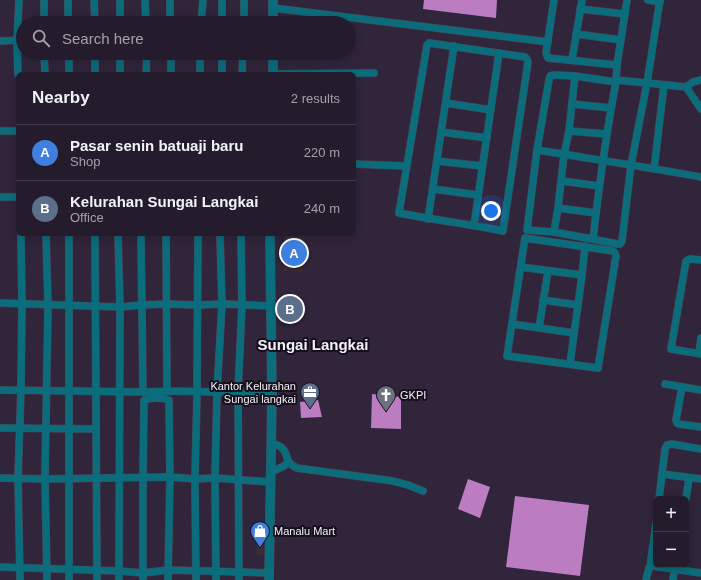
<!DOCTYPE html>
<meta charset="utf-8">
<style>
body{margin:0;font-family:Helvetica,sans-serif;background:#302938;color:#f1f3f6}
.controls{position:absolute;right:12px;bottom:12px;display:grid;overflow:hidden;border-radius:6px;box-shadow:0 2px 10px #0003}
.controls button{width:36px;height:36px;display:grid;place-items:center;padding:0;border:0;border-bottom:1px solid #413a48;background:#241c2c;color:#f1f3f6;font:20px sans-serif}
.you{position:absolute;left:491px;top:211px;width:14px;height:14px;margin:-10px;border:3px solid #fff;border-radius:50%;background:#1a73e8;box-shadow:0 0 0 6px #1a73e833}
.badge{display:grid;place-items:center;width:26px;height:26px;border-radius:50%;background:#5cc7e8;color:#fff;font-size:13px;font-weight:700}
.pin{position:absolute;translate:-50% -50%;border:2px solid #fff;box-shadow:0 1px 4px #0006}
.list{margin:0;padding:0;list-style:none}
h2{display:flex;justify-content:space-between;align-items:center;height:52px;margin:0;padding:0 16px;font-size:17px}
h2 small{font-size:13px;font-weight:400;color:#a3a1a9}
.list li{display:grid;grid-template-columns:26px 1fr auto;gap:12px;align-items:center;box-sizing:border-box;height:56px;padding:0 16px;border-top:1px solid #413a48}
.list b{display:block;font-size:15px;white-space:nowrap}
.list p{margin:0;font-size:13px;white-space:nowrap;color:#a3a1a9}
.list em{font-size:13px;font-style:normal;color:#a3a1a9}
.icon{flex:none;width:22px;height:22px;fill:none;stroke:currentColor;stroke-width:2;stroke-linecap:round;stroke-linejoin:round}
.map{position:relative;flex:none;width:701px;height:580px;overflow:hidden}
.search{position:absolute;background:#241c2c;box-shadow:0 2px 10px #0003;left:16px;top:16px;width:340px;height:44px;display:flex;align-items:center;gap:10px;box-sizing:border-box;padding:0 14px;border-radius:22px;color:#a3a1a9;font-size:15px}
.panel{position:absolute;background:#241c2c;box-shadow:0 2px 10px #0003;left:16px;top:72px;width:340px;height:164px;border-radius:6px}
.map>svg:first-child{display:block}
.commercial{fill:#3e2c35}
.building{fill:#bc7cc2}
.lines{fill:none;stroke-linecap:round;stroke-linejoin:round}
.minor-casing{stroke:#4c4156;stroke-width:8}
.tertiary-casing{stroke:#4c4156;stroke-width:10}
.minor{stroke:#0b6d7c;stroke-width:7}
.tertiary{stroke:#0b6d7c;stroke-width:9}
.labels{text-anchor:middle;stroke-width:4;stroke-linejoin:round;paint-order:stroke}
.poi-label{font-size:11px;fill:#f5effd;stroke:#15111a;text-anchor:start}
.district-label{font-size:15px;font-weight:bold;fill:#f5effd;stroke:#15111a}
</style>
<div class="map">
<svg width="701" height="580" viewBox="0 0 701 580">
<rect width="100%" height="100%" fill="#30253b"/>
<!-- commercial -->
<g class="commercial">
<polygon points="285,234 305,234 303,272 283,271"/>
<polygon points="256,540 263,540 264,555 257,555"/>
</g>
<!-- building -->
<g class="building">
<polygon points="424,0 497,0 496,18 423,9"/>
<polygon points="287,300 295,300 295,319 284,319"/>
<polygon points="372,394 401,397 401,429 371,428"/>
<polygon points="318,400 322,417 301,418 300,402"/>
<polygon points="468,479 490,487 480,518 458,509"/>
<polygon points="515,496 589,505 580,576 506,567"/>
</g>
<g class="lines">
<!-- minor casing -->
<g class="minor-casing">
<g id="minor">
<polyline points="68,0 68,23"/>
<polyline points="94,0 95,23"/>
<polyline points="145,0 146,23"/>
<polyline points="170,0 170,23"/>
<polyline points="222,0 222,23"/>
<polyline points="554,0 546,53 548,58 617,65"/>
<polyline points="648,0 660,2"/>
<polyline points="660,0 647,83 686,87 701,109"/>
<polyline points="273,8 548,42"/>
<polyline points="580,9 625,14"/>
<polyline points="44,23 44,0"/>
<polyline points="120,23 120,0"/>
<polyline points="201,23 203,0"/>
<polyline points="244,23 244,0"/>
<polyline points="576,34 621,40"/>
<polyline points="0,41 23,40"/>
<path d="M 429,43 L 525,57 L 527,59 L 528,62 L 503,231 C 469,224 434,220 399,213 L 427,45 Z"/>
<polyline points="44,53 45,74"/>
<polyline points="69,53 69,74"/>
<polyline points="95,53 95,74"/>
<polyline points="120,53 120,74"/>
<polyline points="572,60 582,0"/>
<polyline points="18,74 17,41 19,0"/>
<polyline points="146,74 147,53"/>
<polyline points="171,74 171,53"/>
<polyline points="200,74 200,53"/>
<polyline points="222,74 222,53"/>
<polyline points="242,74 243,53"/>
<polyline points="273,74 374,73"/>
<polyline points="686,87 693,82 701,80"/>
<polyline points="446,103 491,110"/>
<polyline points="572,104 611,108"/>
<polyline points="0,131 18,131"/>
<polyline points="569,131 607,134"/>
<polyline points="441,132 487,138"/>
<path d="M 537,150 C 592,159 647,167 701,177"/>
<polyline points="437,161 482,166"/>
<polyline points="354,164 406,166"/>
<polyline points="654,169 664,85"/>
<polyline points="562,181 599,186"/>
<polyline points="433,189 478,195"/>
<polyline points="0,197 18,197"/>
<polyline points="558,208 596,213"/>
<polyline points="428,219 454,46"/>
<polyline points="474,225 499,53"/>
<polyline points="554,232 558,208 564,155 569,131 575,76"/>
<polyline points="46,234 48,305 45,479 47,580"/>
<polyline points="69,234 69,580"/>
<polyline points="95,234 97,580"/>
<polyline points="118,234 120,307 119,580"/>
<polyline points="141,234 143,392"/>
<polyline points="166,234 167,391"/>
<polygon points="525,238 613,251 615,253 616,256 598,368 507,356"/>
<path d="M 593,239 C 599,187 606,134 616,82 L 575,76 L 553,75 L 550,76 L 549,80 L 537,150 L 527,230 L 554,232 L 618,244 L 620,244 L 622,241 L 631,165 L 647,83 L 616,80 L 617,65 L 627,0"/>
<polyline points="701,260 690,259 686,261 671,349 701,354"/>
<polyline points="521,267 582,275"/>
<polyline points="543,300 578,305"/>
<polyline points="0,303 120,307 142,305 166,304 198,305 222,304 272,306"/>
<polyline points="512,324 574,333"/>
<polyline points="539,328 548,271"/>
<polyline points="699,353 701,338"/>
<polyline points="570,364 582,275 585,246"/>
<polyline points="665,384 701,390"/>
<polyline points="682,387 676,420 677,423 679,424 701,427"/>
<path d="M 0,390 L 143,392 C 186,390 229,392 272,395"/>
<polyline points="0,428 96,429"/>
<path d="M 272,443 C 275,444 278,445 281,447 C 290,454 283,462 297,468 L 393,481 L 408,485 L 423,491"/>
<polyline points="271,472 284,466 288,462"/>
<polyline points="662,474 701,479"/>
<polyline points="0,478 45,479 170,477 195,479 215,478 270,482"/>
<polyline points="659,499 665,449 667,445 672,444 701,449"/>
<polyline points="686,499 689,478"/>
<polyline points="0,567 119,571 143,573 169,570 269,573"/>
<polyline points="650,567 656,523"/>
<polyline points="20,580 18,478 21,390 22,304 21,234"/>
<path d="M 143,580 L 143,477 L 144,400 C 153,397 160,397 169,400 L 169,402 L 170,477 L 168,580"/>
<polyline points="196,580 195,479 197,392 198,234"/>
<polyline points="216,580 215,478 217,391 222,304 220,234"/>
<polyline points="239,580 238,392 242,305 241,234"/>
<polyline points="646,580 649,568 652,566 701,573"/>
<polyline points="673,580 675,566"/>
</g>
</g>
<!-- tertiary casing -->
<g class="tertiary-casing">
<g id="tertiary">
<polyline points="273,23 273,0"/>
<polyline points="273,53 273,74"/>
<polyline points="269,580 272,395 270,234"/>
</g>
</g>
<!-- minor -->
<use href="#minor" class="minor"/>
<!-- tertiary -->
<use href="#tertiary" class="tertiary"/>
</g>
<!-- icons -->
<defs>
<g id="office-pin" transform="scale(1)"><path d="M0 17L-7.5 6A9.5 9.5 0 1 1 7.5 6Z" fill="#5c6f8a" stroke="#15111a"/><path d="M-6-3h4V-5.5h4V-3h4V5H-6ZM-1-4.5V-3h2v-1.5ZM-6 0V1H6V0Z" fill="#fff"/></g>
<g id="church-pin" transform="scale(1)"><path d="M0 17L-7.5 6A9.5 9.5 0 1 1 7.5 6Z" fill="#6b7280" stroke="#15111a"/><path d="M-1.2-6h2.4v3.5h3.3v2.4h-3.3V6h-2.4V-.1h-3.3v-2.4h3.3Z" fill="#fff"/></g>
<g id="shop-pin" transform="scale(1)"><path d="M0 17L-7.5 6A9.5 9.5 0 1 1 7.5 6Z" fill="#3f7fe0" stroke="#15111a"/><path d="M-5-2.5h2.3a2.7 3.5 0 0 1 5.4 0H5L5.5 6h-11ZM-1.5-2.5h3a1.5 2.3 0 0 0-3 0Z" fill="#fff"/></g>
</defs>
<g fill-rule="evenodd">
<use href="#office-pin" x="310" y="392"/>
<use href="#church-pin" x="386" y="395"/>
<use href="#shop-pin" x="260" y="531"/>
</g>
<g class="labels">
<!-- poi labels -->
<g class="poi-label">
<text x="296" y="390" text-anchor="end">Kantor Kelurahan<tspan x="296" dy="13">Sungai langkai</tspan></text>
<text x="400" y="399">GKPI</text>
<text x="274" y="535">Manalu Mart</text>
</g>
<!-- district labels -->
<g class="district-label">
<text x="313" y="350">Sungai Langkai</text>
</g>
</g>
</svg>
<div class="controls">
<button>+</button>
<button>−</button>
</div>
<div class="you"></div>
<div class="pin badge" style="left:294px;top:253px;background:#3f7fe0">A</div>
<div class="pin badge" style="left:290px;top:309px;background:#5c6f8a">B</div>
<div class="search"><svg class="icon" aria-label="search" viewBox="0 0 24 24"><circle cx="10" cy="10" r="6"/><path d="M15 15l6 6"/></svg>Search here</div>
<section class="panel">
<h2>Nearby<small>2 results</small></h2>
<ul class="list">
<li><span class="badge" style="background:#3f7fe0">A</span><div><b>Pasar senin batuaji baru</b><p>Shop</p></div><em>220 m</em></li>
<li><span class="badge" style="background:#5c6f8a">B</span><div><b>Kelurahan Sungai Langkai</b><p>Office</p></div><em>240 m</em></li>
</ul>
</section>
</div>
